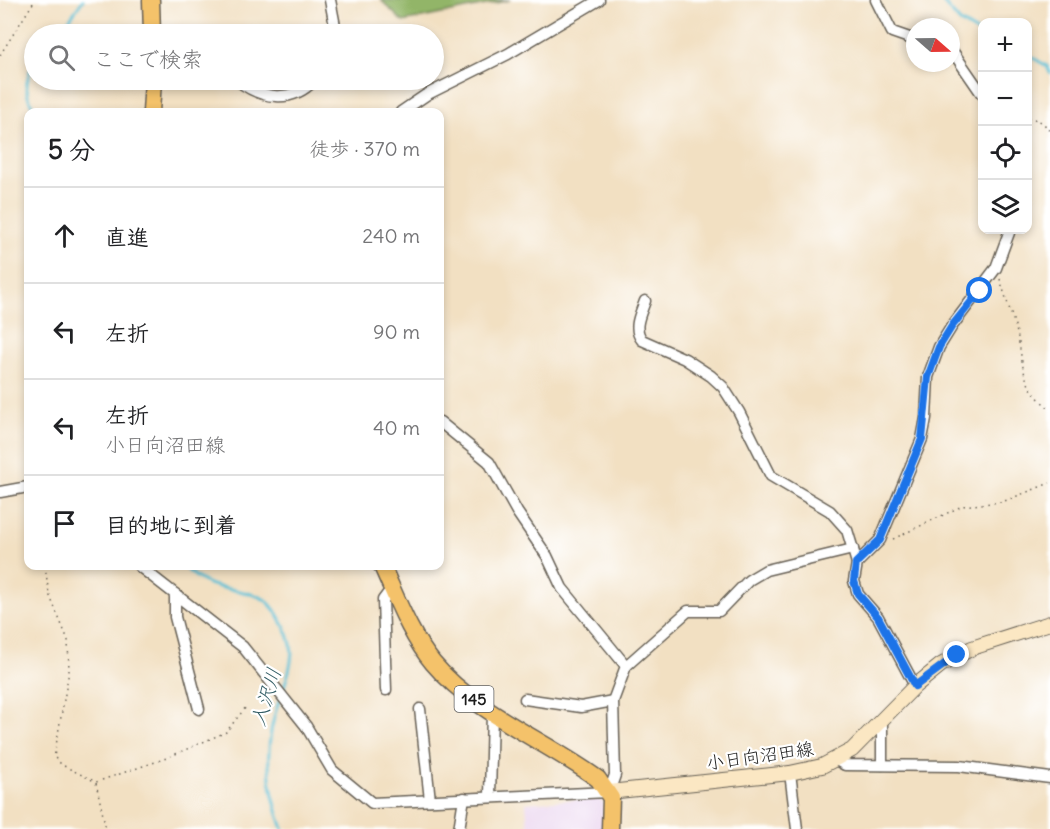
<!DOCTYPE html>
<html lang="ja">
<meta charset="utf-8">
<style>
body{margin:0;font-family:Delius,"Klee One",sans-serif;background:#f6f6f6;color:#202124}
.controls{position:absolute;right:18px;top:18px;display:grid;overflow:hidden;border-radius:12px;box-shadow:0 3px 9px #0003}
.controls button{width:54px;height:54px;display:grid;place-items:center;padding:0;border:0;border-bottom:2px solid #e0e0e0;background:#fff;color:#202124;font:30px sans-serif}
.compass{position:absolute;left:906px;top:18px;width:54px;height:54px;border-radius:50%;background:#fff;box-shadow:0 3px 9px #0003;rotate:110deg}
.stop{position:absolute;width:18px;height:18px;margin:-14px;border:4px solid #1a73e8;border-radius:50%;background:#fff}
.stop.end{background:#1a73e8;border-color:#fff;box-shadow:0 2px 6px #0008}
.list{margin:0;padding:0;list-style:none}
h2{display:flex;justify-content:space-between;align-items:center;height:78px;margin:0;padding:0 24px;font-size:26px}
h2 small{font-size:20px;font-weight:400;color:#757577}
.list li{display:grid;grid-template-columns:39px 1fr auto;gap:18px;align-items:center;box-sizing:border-box;height:96px;padding:0 24px;border-top:2px solid #e0e0e0}
.list b{display:block;font-size:22px;white-space:nowrap}
.list p{margin:0;font-size:20px;white-space:nowrap;color:#757577}
.list em{font-size:20px;font-style:normal;color:#757577}
.icon{flex:none;width:33px;height:33px;fill:none;stroke:currentColor;stroke-width:2;stroke-linecap:round;stroke-linejoin:round}
.map{position:relative;flex:none;width:1050px;height:829px;overflow:hidden}
.search{position:absolute;background:#fff;box-shadow:0 3px 9px #0003;left:24px;top:24px;width:420px;height:66px;display:flex;align-items:center;gap:15px;box-sizing:border-box;padding:0 21px;border-radius:33px;color:#757577;font-size:22px}
.panel{position:absolute;background:#fff;box-shadow:0 3px 9px #0003;left:24px;top:108px;width:420px;height:462px;border-radius:12px}
.map>svg:first-child{display:block}
.built{fill:#e9d2ee}
.forest{fill:#92b568;stroke:#576842;stroke-width:1.5}
.lines{fill:none;stroke-linecap:round;stroke-linejoin:round}
.stream{stroke:#59c0d6;stroke-width:3}
.minor-casing{stroke:#676156;stroke-width:13}
.secondary-casing{stroke:#676156;stroke-width:16}
.trunk-casing{stroke:#676156;stroke-width:19}
.path{stroke:#676156;stroke-width:1.5;stroke-dasharray:1.5 4.5;stroke-linecap:butt}
.minor{stroke:#fff;stroke-width:10}
.secondary{stroke:#fbe7c3;stroke-width:14}
.trunk{stroke:#f4c26a;stroke-width:16}
.route{stroke:#1a73e8;stroke-width:8}
.labels{text-anchor:middle;stroke-width:4.5;stroke-linejoin:round;paint-order:stroke}
.shield{fill:#fff;stroke:#606060;stroke-width:1.5}
.shield-label{font-size:16px;font-weight:bold;fill:#1c1c1c}
.street-label{font-size:18px;fill:#1c1c1c;stroke:#fff}
.water-label{font-size:20px;font-style:italic;fill:#345e66;stroke:#fff}
</style>
<div class="map">
<svg width="1050" height="829" viewBox="0 0 1050 829">
<rect width="100%" height="100%" fill="#fff"/>
<filter id="ink" filterUnits="userSpaceOnUse"><feTurbulence type="fractalNoise" baseFrequency=".0167" numOctaves="2"/><feDisplacementMap in="SourceGraphic" scale="12" xChannelSelector="R" yChannelSelector="G"/><feConvolveMatrix kernelMatrix="1 2 1 2 8 2 1 2 1" color-interpolation-filters="sRGB"/></filter>
<filter id="wash" filterUnits="userSpaceOnUse"><feTurbulence type="fractalNoise" baseFrequency=".008" numOctaves="4" result="noise"/><feDisplacementMap in="SourceGraphic" scale="24" xChannelSelector="R" yChannelSelector="G"/><feGaussianBlur stdDeviation="1.35" result="paint"/><feColorMatrix in="noise" values="0 0 0 0 0 0 0 0 0 0 0 0 0 0 0 0 0 1.4 0 .05"/><feComposite in="paint" operator="in"/></filter>
<g filter="url(#wash)">
<rect width="100%" height="100%" fill="#f2e0c2"/>
<!-- built -->
<polygon class="built" points="597,798 604,803 603,829 528,829 526,803"/>
<!-- forest -->
<polygon class="forest" points="381,0 510,0 403,22"/>
<g class="lines">
<!-- stream -->
<g class="stream">
<polyline points="941,0 960,22 982,35"/>
<polyline points="59,34 83,0"/>
<polyline points="1028,55 1047,66 1050,73"/>
<path d="M 34,62 C 24,82 24,94 36,112"/>
<path d="M 183,566 C 213,595 227,584 260,597 C 268,600 275,610 279,617 C 298,646 293,661 282,692"/>
<path d="M 280,698 C 263,744 266,783 283,829"/>
</g>
</g>
</g>
<g filter="url(#ink)">
<g class="lines">
<!-- minor casing -->
<g class="minor-casing">
<g id="minor">
<polyline points="330,0 335,26 333,34"/>
<polyline points="876,0 892,32 915,40"/>
<polyline points="951,49 982,94"/>
<path d="M 237,80 C 261,99 292,104 314,80"/>
<polyline points="401,112 426,95 508,54 599,0"/>
<path d="M 645,301 C 641,313 632,328 642,340 L 685,359 L 711,376 L 723,387 L 739,412 L 771,476 L 830,511 L 847,530 L 857,563 L 854,581 L 858,594 L 878,617 L 915,686"/>
<polyline points="0,492 28,487"/>
<polyline points="857,563 880,540 922,439 926,418 928,377 939,347 952,326 996,268 1010,230"/>
<polyline points="139,566 243,647 306,726 332,770 372,803 609,792 615,775 613,701 626,666 562,588 547,556 517,512 489,462 440,422"/>
<polyline points="175,594 175,617 199,709"/>
<polyline points="626,666 688,611 719,611 749,580 766,570 853,549"/>
<polyline points="386,690 383,600 392,588"/>
<polyline points="525,699 581,707 613,701"/>
<polyline points="420,709 430,800"/>
<polyline points="836,760 845,765 959,766 1050,778"/>
<polyline points="882,765 882,722"/>
<polyline points="790,773 797,829"/>
<polyline points="490,797 492,711"/>
<polyline points="459,829 464,798"/>
</g>
</g>
<!-- secondary casing -->
<g class="secondary-casing">
<polyline id="secondary" points="609,792 790,773 822,766 852,750 915,686 941,665 972,648 1050,623"/>
</g>
<!-- trunk casing -->
<g class="trunk-casing">
<g id="trunk">
<polyline points="151,0 152,34"/>
<polyline points="151,112 153,80"/>
<path d="M 382,566 C 397,599 410,635 433,663 C 475,713 546,741 598,779 L 611,798 L 610,829"/>
</g>
</g>
<!-- path -->
<g class="path">
<polyline points="0,55 35,0"/>
<path d="M 1028,118 C 1038,119 1045,123 1050,132"/>
<path d="M 1000,279 C 1005,296 1011,313 1016,329 C 1025,365 1018,383 1050,409"/>
<polyline points="893,539 962,506 1002,502 1050,483"/>
<polyline points="45,566 49,594 68,640 69,671 54,757 62,765 96,782 164,759 226,732 246,707"/>
<polyline points="96,783 106,829"/>
</g>
<!-- minor -->
<use href="#minor" class="minor"/>
<!-- secondary -->
<use href="#secondary" class="secondary"/>
<!-- trunk -->
<use href="#trunk" class="trunk"/>
</g>
</g>
<g class="lines" filter="url(#ink)">
<!-- route -->
<polyline class="route" points="957,655 915,686 878,617 858,594 854,581 856,563 880,540 922,439 928,377 939,347 952,326 980,291"/>
</g>
<g class="labels">
<!-- shield labels -->
<rect class="shield" x="454.5" y="686" width="39" height="26" rx="4.5"/>
<g class="shield-label">
<text x="474" y="705">145</text>
</g>
<!-- street labels -->
<g class="street-label">
<text transform="translate(760 756) rotate(-8)" y="6">小日向沼田線</text>
</g>
<!-- water labels -->
<g class="water-label">
<text transform="translate(266 697) rotate(-73)" y="7">入沢川</text>
</g>
</g>
</svg>
<div class="controls">
<button>+</button>
<button>−</button>
<button><svg class="icon" aria-label="locate" viewBox="0 0 24 24"><circle cx="12" cy="12" r="6"/><path d="M12 2v4M12 18v4M2 12h4M18 12h4"/></svg></button>
<button><svg class="icon" aria-label="layers" viewBox="0 0 24 24"><path d="M12 4l9 5-9 5-9-5zM3 14l9 5 9-5"/></svg></button>
</div>
<svg class="compass" viewBox="-18 -18 36 36"><path d="M0-13l5 13h-10z" fill="#e53935"/><path d="M0 13l5-13h-10z" fill="#757577"/></svg>
<div class="stop" style="left:980px;top:291px"></div>
<div class="stop end" style="left:957px;top:655px"></div>
<div class="search"><svg class="icon" aria-label="search" viewBox="0 0 24 24"><circle cx="10" cy="10" r="6"/><path d="M15 15l6 6"/></svg>ここで検索</div>
<section class="panel">
<h2>5 分<small>徒歩 · 370 m</small></h2>
<ul class="list">
<li><svg class="icon" aria-label="ahead" viewBox="0 0 24 24"><path d="M12 20V5M6 11l6-6 6 6"/></svg><div><b>直進</b></div><em>240 m</em></li>
<li><svg class="icon" aria-label="left" viewBox="0 0 24 24"><path d="M17 20v-9H6M10 6l-5 5 5 5"/></svg><div><b>左折</b></div><em>90 m</em></li>
<li><svg class="icon" aria-label="left" viewBox="0 0 24 24"><path d="M17 20v-9H6M10 6l-5 5 5 5"/></svg><div><b>左折</b><p>小日向沼田線</p></div><em>40 m</em></li>
<li><svg class="icon" aria-label="arrive" viewBox="0 0 24 24"><path d="M6 21V4h12l-3 4 3 4H6"/></svg><div><b>目的地に到着</b></div></li>
</ul>
</section>
</div>
